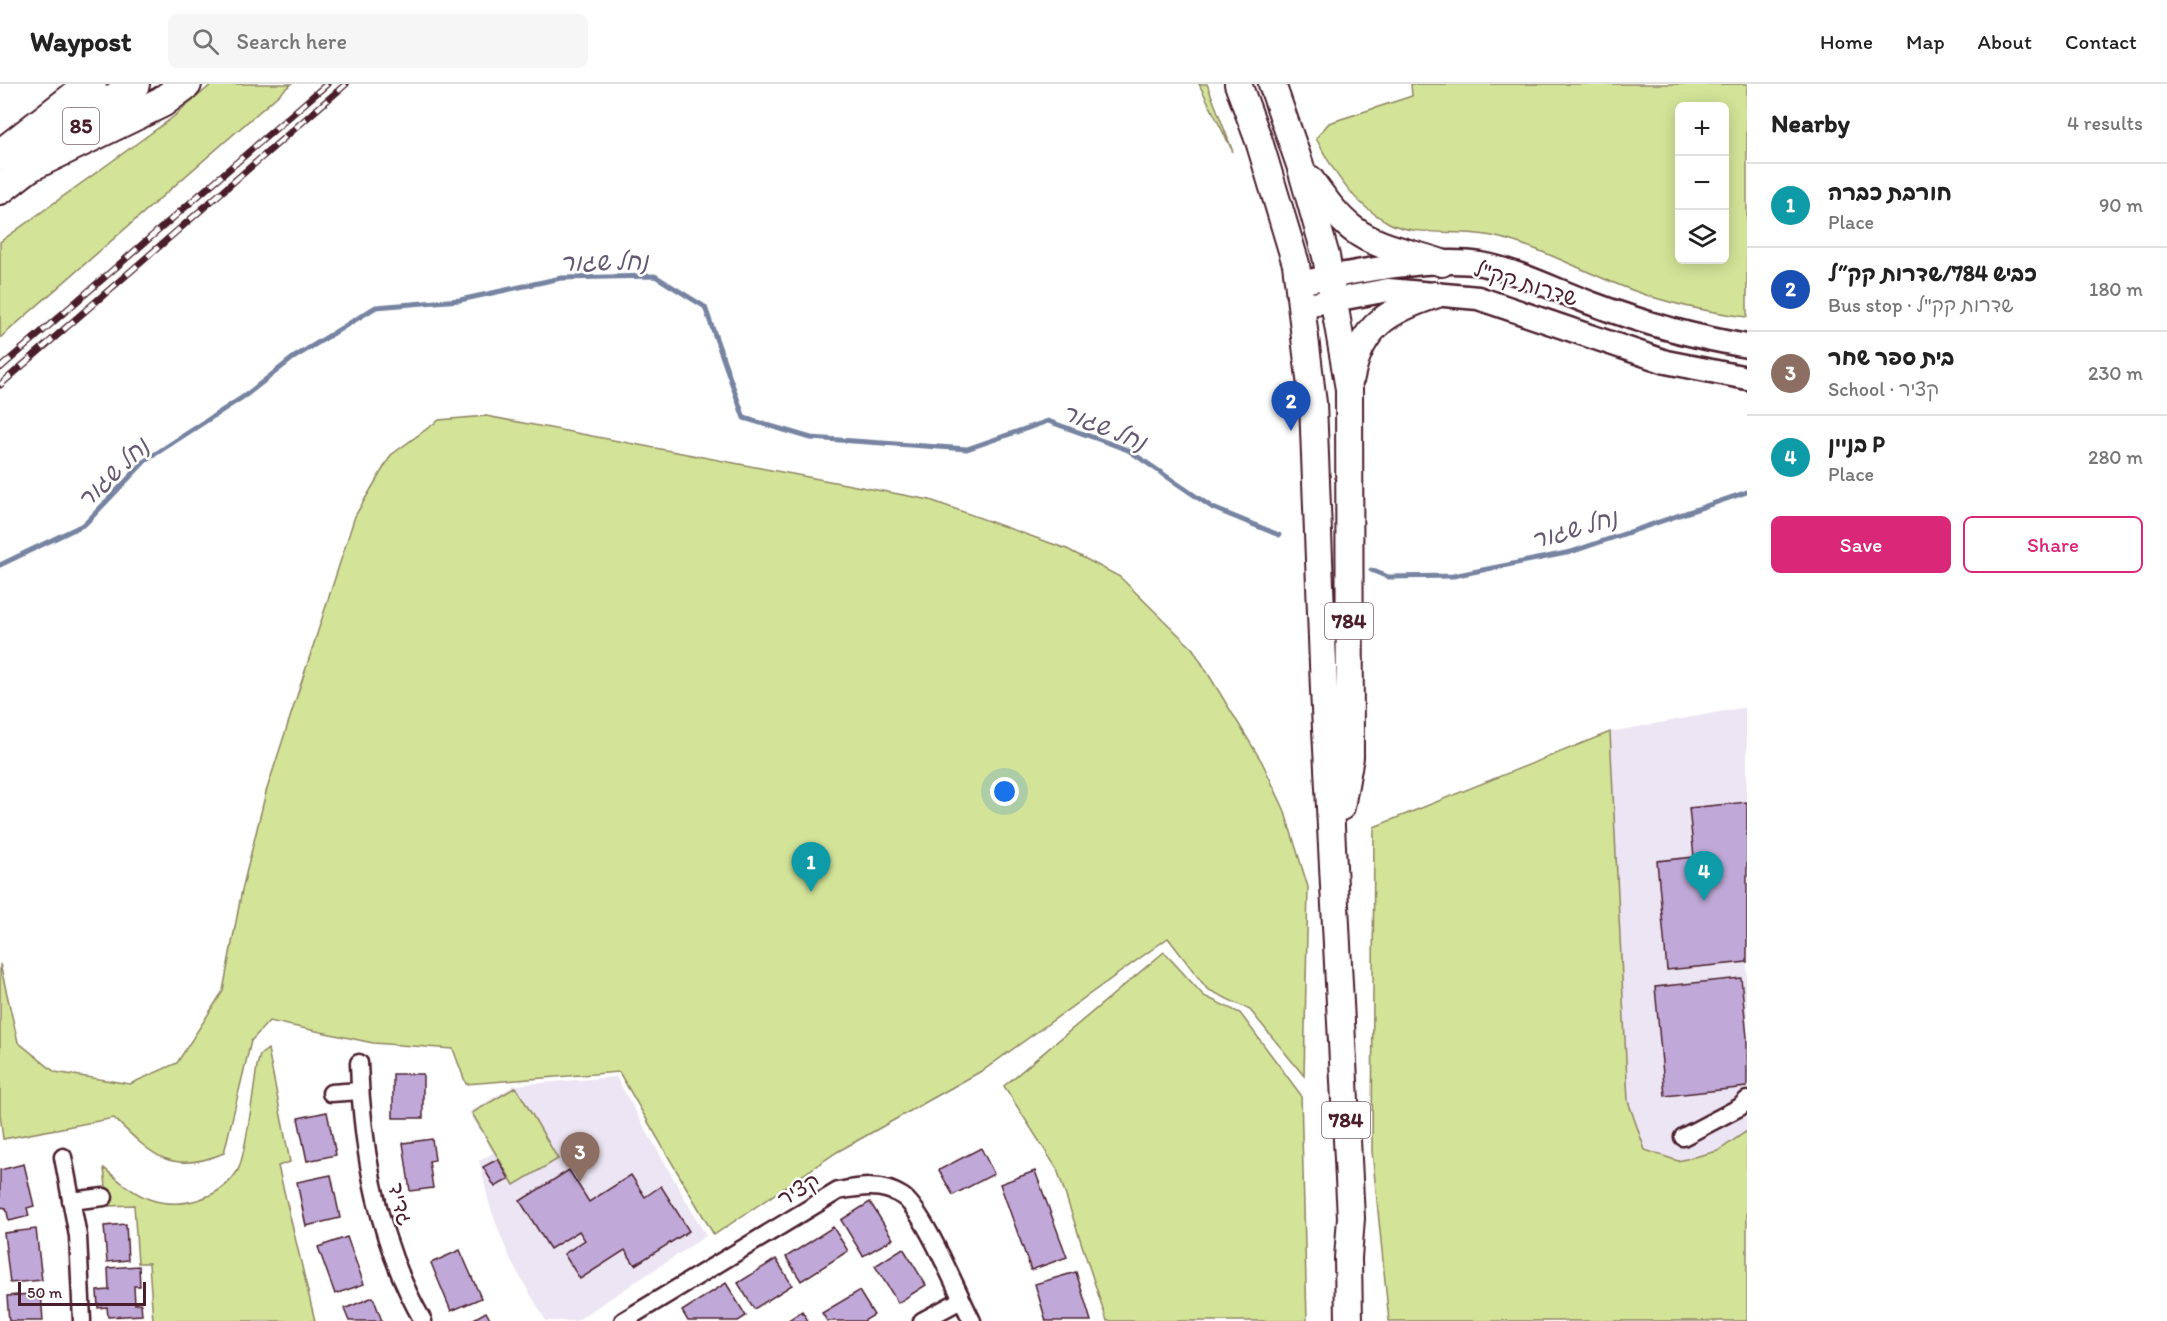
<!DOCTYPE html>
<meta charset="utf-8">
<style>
body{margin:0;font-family:Itim,"Playpen Sans Hebrew",sans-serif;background:#f6f6f6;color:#222}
.controls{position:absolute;right:18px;top:18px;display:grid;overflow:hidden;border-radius:9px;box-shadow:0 3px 15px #0003}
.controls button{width:54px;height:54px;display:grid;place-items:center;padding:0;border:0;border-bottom:2px solid #e0e0e0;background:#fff;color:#222;font:30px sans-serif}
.scale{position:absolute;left:18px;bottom:15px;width:128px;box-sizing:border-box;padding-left:6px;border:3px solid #4a1f2b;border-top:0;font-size:16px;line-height:21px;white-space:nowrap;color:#4a1f2b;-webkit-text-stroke:4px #fff;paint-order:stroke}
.you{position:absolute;left:1005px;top:708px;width:21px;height:21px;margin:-15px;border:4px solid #fff;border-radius:50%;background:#1a73e8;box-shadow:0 0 0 9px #1a73e833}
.badge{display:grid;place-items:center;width:39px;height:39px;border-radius:50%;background:#db2777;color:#fff;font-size:20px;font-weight:700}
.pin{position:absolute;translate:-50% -50px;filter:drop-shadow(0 2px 3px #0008)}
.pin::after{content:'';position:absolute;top:32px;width:21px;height:18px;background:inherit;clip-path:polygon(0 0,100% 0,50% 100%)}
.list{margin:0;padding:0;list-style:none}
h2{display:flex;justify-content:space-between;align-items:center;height:78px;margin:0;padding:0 24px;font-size:26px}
h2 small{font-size:20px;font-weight:400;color:#767676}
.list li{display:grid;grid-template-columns:39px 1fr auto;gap:18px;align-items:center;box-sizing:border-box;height:84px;padding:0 24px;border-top:2px solid #e0e0e0}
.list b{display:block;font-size:22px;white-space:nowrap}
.list p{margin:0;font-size:20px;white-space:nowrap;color:#767676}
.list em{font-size:20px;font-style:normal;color:#767676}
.actions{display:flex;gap:12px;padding:18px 24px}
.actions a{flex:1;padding:14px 0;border:2px solid #db2777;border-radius:9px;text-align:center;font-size:21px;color:#db2777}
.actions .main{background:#db2777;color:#fff}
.icon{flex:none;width:33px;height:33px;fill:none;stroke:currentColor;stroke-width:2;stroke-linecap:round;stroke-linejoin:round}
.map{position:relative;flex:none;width:1747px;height:1237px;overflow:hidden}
header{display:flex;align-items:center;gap:36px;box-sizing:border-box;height:84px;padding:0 30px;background:#fff;border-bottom:2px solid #e0e0e0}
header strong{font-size:28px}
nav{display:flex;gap:33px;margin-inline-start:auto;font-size:21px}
.search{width:420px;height:54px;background:#f6f6f6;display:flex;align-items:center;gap:15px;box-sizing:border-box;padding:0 21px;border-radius:9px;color:#767676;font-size:22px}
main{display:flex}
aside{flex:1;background:#fff}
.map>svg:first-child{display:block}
.built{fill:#ece5f3}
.green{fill:#d3e498;stroke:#8e8262;stroke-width:1.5;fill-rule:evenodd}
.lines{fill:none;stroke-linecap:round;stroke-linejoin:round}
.stream{stroke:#7683a1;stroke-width:5}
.building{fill:#c0a9d8;stroke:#4a1f2b;stroke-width:1.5}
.street-casing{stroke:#4a1f2b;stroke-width:21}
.secondary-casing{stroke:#4a1f2b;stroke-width:27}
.primary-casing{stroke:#4a1f2b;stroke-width:30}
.highway-casing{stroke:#4a1f2b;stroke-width:34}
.street{stroke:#fff;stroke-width:16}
.secondary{stroke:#fff;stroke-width:22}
.primary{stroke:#fff;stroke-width:26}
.highway{stroke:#fff;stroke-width:30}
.rail-casing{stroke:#4a1f2b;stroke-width:7}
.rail{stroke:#fff;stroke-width:4.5;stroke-dasharray:14;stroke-linecap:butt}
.labels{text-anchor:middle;stroke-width:5;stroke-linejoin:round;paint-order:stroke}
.shield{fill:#fff;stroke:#80626b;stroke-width:1.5}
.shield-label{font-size:21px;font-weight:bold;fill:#4a1f2b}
.street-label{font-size:22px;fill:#4a1f2b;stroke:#fff}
.water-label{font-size:24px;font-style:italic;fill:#645970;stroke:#fff}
</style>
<header>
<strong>Waypost</strong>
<div class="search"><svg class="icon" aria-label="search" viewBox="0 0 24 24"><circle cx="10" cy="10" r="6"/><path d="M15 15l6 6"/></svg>Search here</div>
<nav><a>Home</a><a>Map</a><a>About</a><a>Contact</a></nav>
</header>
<main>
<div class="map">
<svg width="1747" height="1237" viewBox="0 0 1747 1237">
<rect width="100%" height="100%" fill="#fff"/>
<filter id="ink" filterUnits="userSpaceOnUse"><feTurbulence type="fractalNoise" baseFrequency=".0167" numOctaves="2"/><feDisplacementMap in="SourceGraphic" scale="12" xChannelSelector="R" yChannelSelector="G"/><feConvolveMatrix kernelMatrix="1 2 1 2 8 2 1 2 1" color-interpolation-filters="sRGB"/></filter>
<g filter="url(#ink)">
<!-- built -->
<g class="built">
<polygon points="1747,623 1747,1047 1718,1067 1678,1077 1645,1067 1628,1017 1610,648"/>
<polygon points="616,993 706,1152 576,1237 546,1237 512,1179 501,1153 489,1119 479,1077 493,1069 469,1028 515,1001"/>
</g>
<!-- green -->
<g class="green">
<polygon points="212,0 291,0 0,254 0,158 172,34"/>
<polygon points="1199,0 1207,0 1233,68"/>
<path d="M 1411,0 L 1747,0 L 1747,233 C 1708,228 1669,220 1632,206 C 1585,189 1542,163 1492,152 C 1461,145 1416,153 1389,139 C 1353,120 1333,88 1316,54 L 1329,39 L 1412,12 ZM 1680,22 L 1724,22 L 1724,176 L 1680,176 Z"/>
<path d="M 486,332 L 930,416 L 1067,465 L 1120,493 L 1193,565 L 1262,678 L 1284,725 L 1308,803 L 1304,992 L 1250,926 L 1207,905 L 1168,854 L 985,985 L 837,1068 L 714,1151 L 619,988 L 466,1000 L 453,965 L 373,959 L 269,937 L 251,957 L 224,1069 C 170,1092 151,1070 114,1034 L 3,1055 L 0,1029 L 0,880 L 18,958 L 55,988 L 130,1000 L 177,979 L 223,907 L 242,806 L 266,708 L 355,432 L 391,371 L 439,336 Z"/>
<polygon points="1610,648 1628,1017 1645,1066 1678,1077 1718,1067 1747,1047 1747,1237 1389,1237 1372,1067 1374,743"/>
<polygon points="1164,868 1204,912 1240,929 1301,1011 1307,1237 1107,1237 1057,1085 1004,1002"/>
<path d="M 268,965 L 290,1078 L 278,1082 L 315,1237 L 153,1237 L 149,1179 L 138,1179 L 134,1121 L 108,1122 L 104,1084 C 117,1095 133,1109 149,1115 C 180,1126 221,1115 238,1086 C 246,1071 254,1002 257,982 L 260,971 Z"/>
<polygon points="516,1003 558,1075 514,1101 472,1029"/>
</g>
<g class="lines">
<!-- stream -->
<g class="stream">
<polyline points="0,481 85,440 146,376 246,311 293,274 376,223 460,216 561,194 655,192 705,223 744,334 811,354 967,365 1048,337 1128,366 1213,424 1279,451"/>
<polyline points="1371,486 1388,493 1453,492 1571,468 1747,408"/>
</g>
</g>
<!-- building -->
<g class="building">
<polygon points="1747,718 1747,878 1667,886 1657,777 1694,773 1689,724"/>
<polygon points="1741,894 1747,953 1747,1003 1665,1012 1655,903"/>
<rect x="393" y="990" width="30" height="44"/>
<polygon points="327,1028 336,1071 307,1077 298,1034"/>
<polygon points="432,1055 435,1076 429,1077 433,1104 410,1107 403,1059"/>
<polygon points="981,1064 994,1090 953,1111 939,1086"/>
<polygon points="498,1075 509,1095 495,1103 483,1083"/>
<polygon points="24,1080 34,1122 27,1124 29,1132 9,1137 6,1124 0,1123 0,1086"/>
<polygon points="569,1086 589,1118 631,1091 645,1113 661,1102 689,1147 635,1181 625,1166 580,1195 564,1170 585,1156 579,1147 550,1165 520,1117"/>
<polygon points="1035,1087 1067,1173 1031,1186 1000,1100"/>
<polygon points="331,1091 340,1134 306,1142 297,1098"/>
<polygon points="870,1118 893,1155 863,1172 841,1136"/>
<polygon points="126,1140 128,1176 107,1178 104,1142"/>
<polygon points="833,1143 848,1167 801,1197 786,1173"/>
<polygon points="36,1145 42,1196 10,1199 4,1149"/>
<polygon points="347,1153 364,1200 335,1210 318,1163"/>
<polygon points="903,1164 926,1201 898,1219 875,1182"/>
<polygon points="460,1166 481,1214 451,1227 431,1179"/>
<polygon points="776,1175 792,1201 754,1225 738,1199"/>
<polygon points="139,1182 140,1202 134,1202 135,1220 141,1219 142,1231 108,1233 107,1223 98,1224 97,1207 109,1206 108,1184"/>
<polygon points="1076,1188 1091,1237 1046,1237 1035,1200"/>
<polygon points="726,1199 746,1232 738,1237 688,1237 682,1227"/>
<polygon points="859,1207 874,1231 864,1237 827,1237 822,1229"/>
<polygon points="41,1209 43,1237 9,1237 7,1212"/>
<polygon points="373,1213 382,1237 349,1237 344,1225"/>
<polygon points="802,1227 808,1237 787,1237"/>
<polygon points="486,1228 491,1237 470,1237"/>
</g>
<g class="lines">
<!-- street casing -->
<g class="street-casing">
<g id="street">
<path d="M 359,979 C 362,1069 378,1158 423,1237"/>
<polyline points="331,1009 360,1007"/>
<polyline points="1683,1053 1740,1023 1747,1016"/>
<polyline points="63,1073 78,1152 82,1237"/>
<polyline points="71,1117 104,1113"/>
<path d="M 623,1237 L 838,1107 C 860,1103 882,1099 902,1112 C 924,1126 958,1210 972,1237"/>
<polyline points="922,1237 961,1216"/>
</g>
</g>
<!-- secondary casing -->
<g class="secondary-casing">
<g id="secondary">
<path d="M 1299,199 C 1349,189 1432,172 1481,180 C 1519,187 1557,207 1593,220 C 1643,239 1694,253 1747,262"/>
<polyline points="1302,222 1388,206 1478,214 1666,278 1747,294"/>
</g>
</g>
<!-- primary casing -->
<g class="primary-casing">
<g id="primary">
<polyline points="1238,0 1259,57 1296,180 1313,319 1324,606 1351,1134 1348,1174 1349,1237"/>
<polyline points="1272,0 1300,81 1326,172 1349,305 1350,673 1341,723"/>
<path d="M 1310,95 C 1322,112 1336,132 1353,145 C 1377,164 1414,169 1442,179"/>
<path d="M 1351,293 C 1361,242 1389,226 1435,211"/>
</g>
</g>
<!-- highway casing -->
<g class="highway-casing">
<g id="highway">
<polyline points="0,71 91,0"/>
<polyline points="28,83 162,18 186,0"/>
<polyline points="0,105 134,0"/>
</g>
</g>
<!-- street -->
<use href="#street" class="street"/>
<!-- secondary -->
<use href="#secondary" class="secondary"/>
<!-- primary -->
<use href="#primary" class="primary"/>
<!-- highway -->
<use href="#highway" class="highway"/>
<!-- rail casing -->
<g class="rail-casing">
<g id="rail">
<polyline points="0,284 327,0"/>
<polyline points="0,301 346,0"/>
</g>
</g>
<!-- rail -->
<use href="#rail" class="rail"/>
</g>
</g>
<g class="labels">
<!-- shield labels -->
<g class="shield">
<rect x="63" y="24" width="36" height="36" rx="4.5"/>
<rect x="1325" y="519" width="48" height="36" rx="4.5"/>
<rect x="1322" y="1018" width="48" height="36" rx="4.5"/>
</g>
<g class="shield-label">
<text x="81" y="49">85</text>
<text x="1349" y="544">784</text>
<text x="1346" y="1043">784</text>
</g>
<!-- street labels -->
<g class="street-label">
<text transform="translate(1526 199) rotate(17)" y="8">שדרות קק"ל</text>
<text transform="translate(798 1105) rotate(-31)" y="8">קציר</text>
<text transform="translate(401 1120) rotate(75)" y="8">גדיד</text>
</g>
<!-- water labels -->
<g class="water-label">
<text transform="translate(604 178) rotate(-1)" y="8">נחל שגור</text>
<text transform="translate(1104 343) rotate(22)" y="8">נחל שגור</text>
<text transform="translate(113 389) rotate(-44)" y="8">נחל שגור</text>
<text transform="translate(1574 445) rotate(-16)" y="8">נחל שגור</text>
</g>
</g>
</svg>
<div class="controls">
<button>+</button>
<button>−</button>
<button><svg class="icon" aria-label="layers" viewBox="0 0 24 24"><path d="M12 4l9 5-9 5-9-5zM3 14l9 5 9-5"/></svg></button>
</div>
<div class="scale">50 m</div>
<div class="you"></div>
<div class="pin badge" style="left:811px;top:808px;background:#0f9aa8">1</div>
<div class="pin badge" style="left:1291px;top:347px;background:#1a4fb4">2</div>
<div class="pin badge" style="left:580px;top:1098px;background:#8d6e63">3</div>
<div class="pin badge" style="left:1704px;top:817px;background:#0f9aa8">4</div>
</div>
<aside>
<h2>Nearby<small>4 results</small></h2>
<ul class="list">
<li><span class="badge" style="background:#0f9aa8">1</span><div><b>חורבת כברה</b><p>Place</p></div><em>90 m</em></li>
<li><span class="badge" style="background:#1a4fb4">2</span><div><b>כביש 784/שדרות קק״ל</b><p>Bus stop · שדרות קק&quot;ל</p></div><em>180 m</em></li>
<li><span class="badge" style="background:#8d6e63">3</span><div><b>בית ספר שחר</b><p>School · קציר</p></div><em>230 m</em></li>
<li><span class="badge" style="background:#0f9aa8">4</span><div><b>בניין P</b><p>Place</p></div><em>280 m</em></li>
</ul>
<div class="actions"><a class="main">Save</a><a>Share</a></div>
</aside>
</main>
